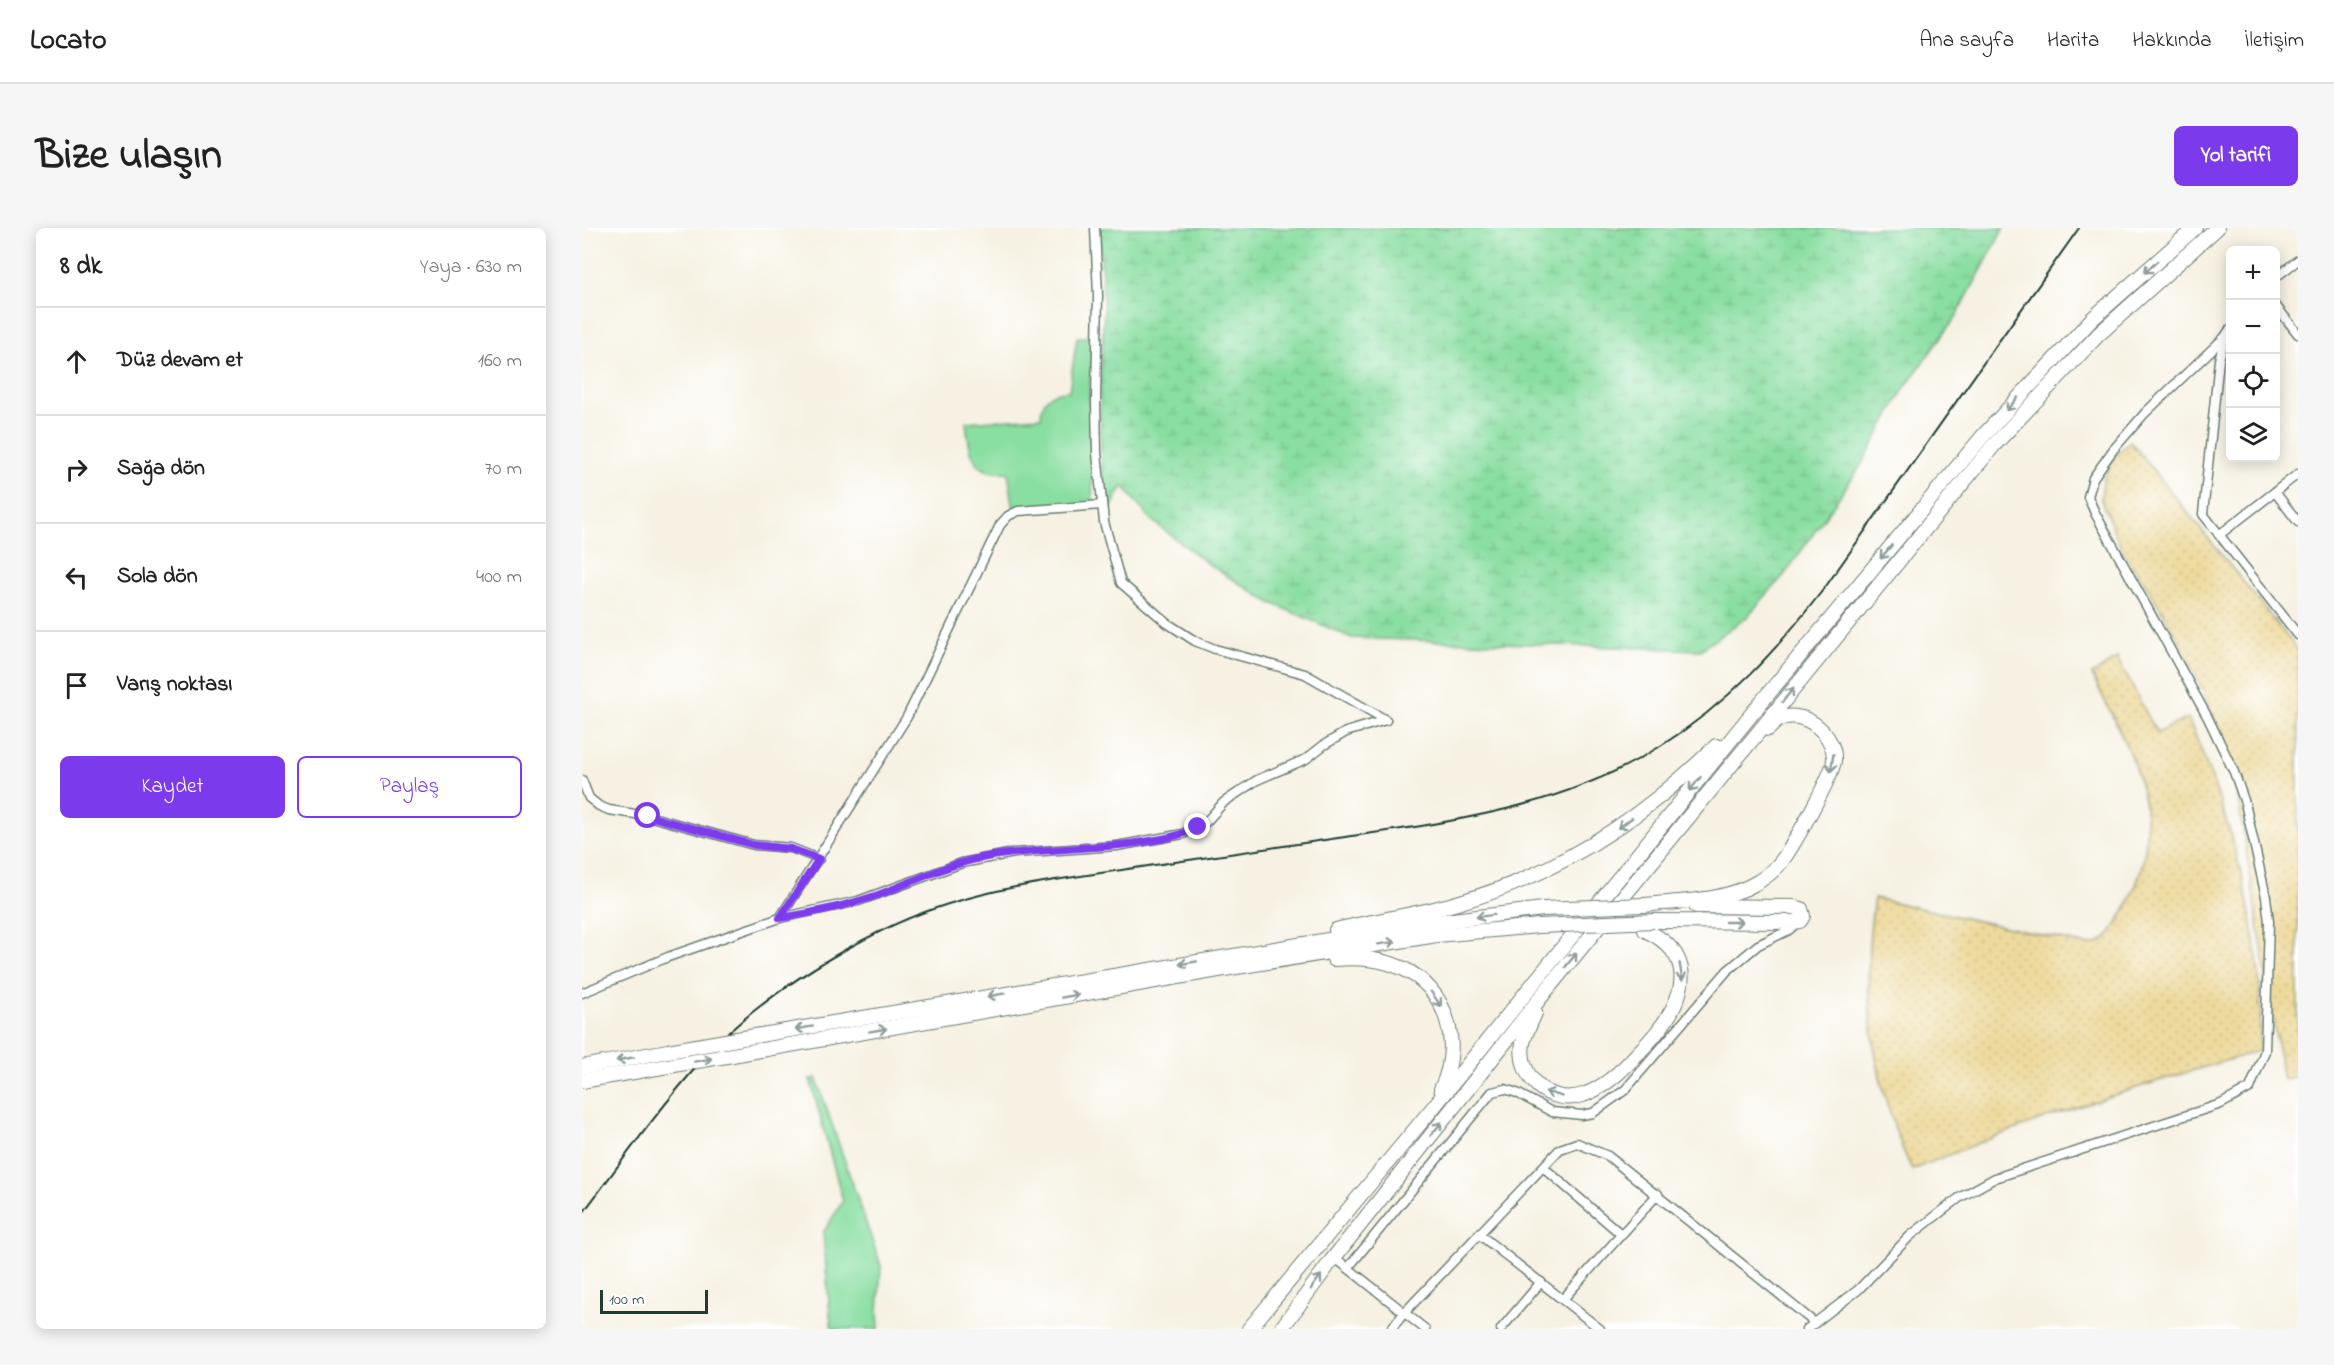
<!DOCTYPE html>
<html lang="tr">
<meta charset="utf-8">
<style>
body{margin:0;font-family:"Indie Flower",sans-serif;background:#f6f6f6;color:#222}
.controls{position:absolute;right:18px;top:18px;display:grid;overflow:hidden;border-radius:9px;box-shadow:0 3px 15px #0003}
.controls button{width:54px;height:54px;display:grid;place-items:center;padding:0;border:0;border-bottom:2px solid #e0e0e0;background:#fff;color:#222;font:30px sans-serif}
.scale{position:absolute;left:18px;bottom:15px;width:108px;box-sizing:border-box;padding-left:6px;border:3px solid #1f3d34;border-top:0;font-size:16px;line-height:21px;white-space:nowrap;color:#1f3d34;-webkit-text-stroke:4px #fff;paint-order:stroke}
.stop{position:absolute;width:18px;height:18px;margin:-14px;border:4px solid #7c3aed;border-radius:50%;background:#fff}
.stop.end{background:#7c3aed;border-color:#fff;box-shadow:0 2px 6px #0008}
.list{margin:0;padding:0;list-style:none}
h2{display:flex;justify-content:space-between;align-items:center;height:78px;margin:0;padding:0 24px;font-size:26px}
h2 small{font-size:20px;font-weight:400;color:#767676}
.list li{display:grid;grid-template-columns:39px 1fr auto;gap:18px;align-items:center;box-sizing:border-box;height:108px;padding:0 24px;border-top:2px solid #e0e0e0}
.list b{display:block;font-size:22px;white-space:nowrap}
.list em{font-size:20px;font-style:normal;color:#767676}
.actions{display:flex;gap:12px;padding:18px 24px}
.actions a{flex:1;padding:14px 0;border:2px solid #7c3aed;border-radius:9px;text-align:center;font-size:21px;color:#7c3aed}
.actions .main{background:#7c3aed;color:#fff}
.icon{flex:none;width:33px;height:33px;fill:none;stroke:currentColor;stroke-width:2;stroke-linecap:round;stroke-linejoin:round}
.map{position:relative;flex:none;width:1716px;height:1101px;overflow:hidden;border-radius:9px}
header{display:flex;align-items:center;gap:36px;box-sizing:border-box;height:84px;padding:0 30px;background:#fff;border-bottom:2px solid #e0e0e0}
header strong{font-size:28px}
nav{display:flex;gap:33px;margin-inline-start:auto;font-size:21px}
.intro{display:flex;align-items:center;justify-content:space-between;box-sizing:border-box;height:144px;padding:0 36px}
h1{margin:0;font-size:42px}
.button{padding:15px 27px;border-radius:9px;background:#7c3aed;color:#fff;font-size:21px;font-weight:700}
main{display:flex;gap:36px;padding:0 36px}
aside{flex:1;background:#fff;border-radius:9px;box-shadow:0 3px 15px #0003}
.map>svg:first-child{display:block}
.grass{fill:#89dea1;stroke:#548e6a;stroke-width:1.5}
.wetland{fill:url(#wetland-marsh);stroke:#548e6a;stroke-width:1.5}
.sand{fill:url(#sand-dots);stroke:#868c69;stroke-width:1.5}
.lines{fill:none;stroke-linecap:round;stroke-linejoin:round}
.minor-casing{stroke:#6a7c71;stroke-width:11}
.trunk-casing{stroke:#6a7c71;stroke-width:16}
.minor{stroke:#fff;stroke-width:8}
.trunk{stroke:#fff;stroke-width:14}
.rail{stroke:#1f3d34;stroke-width:2}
.trunk-bridge-casing{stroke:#6a7c71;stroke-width:16;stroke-linecap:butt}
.trunk-bridge{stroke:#fff;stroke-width:14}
.oneway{stroke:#8f9e9a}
.route{stroke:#7c3aed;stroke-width:8}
</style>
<header>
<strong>Locato</strong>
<nav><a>Ana sayfa</a><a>Harita</a><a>Hakkında</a><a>İletişim</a></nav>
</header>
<div class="intro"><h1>Bize ulaşın</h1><a class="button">Yol tarifi</a></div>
<main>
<aside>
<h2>8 dk<small>Yaya · 630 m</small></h2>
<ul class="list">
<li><svg class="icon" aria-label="ahead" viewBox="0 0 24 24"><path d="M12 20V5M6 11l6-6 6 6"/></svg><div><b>Düz devam et</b></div><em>160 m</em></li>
<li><svg class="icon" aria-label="right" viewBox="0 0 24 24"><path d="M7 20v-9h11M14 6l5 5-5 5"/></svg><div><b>Sağa dön</b></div><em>70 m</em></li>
<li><svg class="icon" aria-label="left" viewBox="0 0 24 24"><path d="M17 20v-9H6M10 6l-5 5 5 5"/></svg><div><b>Sola dön</b></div><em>400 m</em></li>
<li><svg class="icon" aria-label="arrive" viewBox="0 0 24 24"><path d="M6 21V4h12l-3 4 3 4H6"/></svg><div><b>Varış noktası</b></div></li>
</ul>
<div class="actions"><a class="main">Kaydet</a><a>Paylaş</a></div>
</aside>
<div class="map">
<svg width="1716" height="1101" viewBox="0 0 1716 1101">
<defs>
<pattern id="wetland-marsh" width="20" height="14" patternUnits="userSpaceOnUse" patternTransform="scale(1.5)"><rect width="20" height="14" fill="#89dea1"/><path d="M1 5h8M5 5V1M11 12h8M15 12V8" fill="none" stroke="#76bf8b"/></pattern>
<pattern id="sand-dots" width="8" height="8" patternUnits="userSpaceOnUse" patternTransform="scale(1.5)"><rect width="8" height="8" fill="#eeda9e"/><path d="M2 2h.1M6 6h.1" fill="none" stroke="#ccbc89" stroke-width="1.8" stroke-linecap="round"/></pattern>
</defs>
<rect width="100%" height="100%" fill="#fff"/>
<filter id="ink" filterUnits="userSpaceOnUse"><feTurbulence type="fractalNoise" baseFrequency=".0167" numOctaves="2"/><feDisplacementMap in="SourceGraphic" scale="12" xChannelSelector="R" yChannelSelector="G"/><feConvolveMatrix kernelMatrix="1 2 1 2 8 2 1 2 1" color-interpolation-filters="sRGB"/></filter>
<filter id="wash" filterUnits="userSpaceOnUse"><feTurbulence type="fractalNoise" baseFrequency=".008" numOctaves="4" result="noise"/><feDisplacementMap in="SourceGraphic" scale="24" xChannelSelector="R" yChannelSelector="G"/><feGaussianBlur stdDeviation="1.35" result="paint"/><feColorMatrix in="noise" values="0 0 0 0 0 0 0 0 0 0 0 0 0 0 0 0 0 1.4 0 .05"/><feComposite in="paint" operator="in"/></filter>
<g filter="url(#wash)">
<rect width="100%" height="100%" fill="#f6f1e2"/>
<!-- grass -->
<g class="grass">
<path d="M 495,109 L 511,109 L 507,170 L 511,277 L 432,282 L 426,244 C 389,248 388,223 384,194 L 459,189 C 459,171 470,163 487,163 Z"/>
<polygon points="234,850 299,1038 296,1083 297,1101 251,1101 249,1097 241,1005 261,973 228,851"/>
</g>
<!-- wetland -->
<polygon class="wetland" points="517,0 1422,0 1375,87 1323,159 1280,236 1203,346 1165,389 1118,422 770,410 687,374 626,336 568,291 541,258 524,289 519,229 518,169 522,84"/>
<!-- sand -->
<g class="sand">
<polygon points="1548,213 1716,422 1716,847 1701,852 1655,564 1639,511 1620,460 1597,412 1570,366 1540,322 1519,272 1521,254 1527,238 1536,225"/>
<path d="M 1535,430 L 1575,505 L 1606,490 C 1648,589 1687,715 1677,823 C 1559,857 1443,894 1330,942 C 1290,855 1278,765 1292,670 L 1505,717 C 1524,717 1533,700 1541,685 C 1592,594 1551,530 1510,447 Z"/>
</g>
</g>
<g filter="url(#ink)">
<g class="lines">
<!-- minor casing -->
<g class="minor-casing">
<g id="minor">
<polyline points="513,0 516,67 514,172 515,225 522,294 539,355 585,395 613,413 633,421 723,446 804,492"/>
<polyline points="1694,49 1716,32"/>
<polyline points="1694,78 1716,106"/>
<polyline points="1648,101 1643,109 1637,132 1621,286 1716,407"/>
<polyline points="1693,264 1716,294"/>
<polyline points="1637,307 1716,246"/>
<polyline points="0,552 7,570 17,578 27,582 66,588 172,617 209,620 237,631"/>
<polyline points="198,690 325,489 418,297 426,288 436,283 520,277"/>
<polyline points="0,765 86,729 163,702 198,690 276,673 380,635 432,625 535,618 601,606 624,594 642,574 675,552 724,531 742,517 764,504 804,492"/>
<polyline points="961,939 1040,1007"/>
<polyline points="898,1007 1018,1101"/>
<polyline points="752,1029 843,1101"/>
<polyline points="766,1040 910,864 923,861 935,865 970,884 1000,887 1011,885 1043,862 1145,743 1176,717 1207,702 1216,694"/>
<polyline points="981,1071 1076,966"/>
<polyline points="809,1101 823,1084 978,921 995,915 1026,928 1233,1095"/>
<polyline points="919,1101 959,1054"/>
<polyline points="1225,1101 1276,1062 1328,1008 1377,970 1413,950 1639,876 1668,860 1683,823 1687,694 1684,669 1663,575 1652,544 1626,490 1513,285 1506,269 1511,250 1531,222 1563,185 1643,109"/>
</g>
</g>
<!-- trunk casing -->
<g class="trunk-casing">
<g id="trunk">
<path d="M 1062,677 C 1098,673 1142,674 1174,655 C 1186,648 1197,638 1204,627 C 1214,612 1250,548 1252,533 C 1254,508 1225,482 1200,490 C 1194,492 1190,498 1186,501"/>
<polyline points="1072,693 1213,694 1218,693 1221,688 1219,681 1212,679 1114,678"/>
<path d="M 754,702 C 794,692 835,687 875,675 C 975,647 1060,591 1134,518"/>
<path d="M 752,731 C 774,729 799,730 820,740 C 867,762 880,817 859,861"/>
<path d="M 953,785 C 949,795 943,805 941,815 C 935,849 967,878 1001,867 C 1021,860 1041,842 1055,826 C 1093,789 1129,733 1063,702"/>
<polyline points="155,811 854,694 961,681"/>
<polyline points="156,826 642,741 855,707 957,698"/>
<polyline points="0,839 86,823"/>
<polyline points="0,853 86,838"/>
<polyline points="667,1101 850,881 1181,472 1401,208 1510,91 1613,0"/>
<polyline points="699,1101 750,1032 963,764 1412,217 1517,106 1635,0"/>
</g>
</g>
<!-- minor -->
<use href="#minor" class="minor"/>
<!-- trunk -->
<use href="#trunk" class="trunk"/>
<!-- rail -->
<path class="rail" d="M 0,986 C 38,936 75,883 117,836 C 127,826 136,814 147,804 C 191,765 246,729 299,703 C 375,664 462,653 546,641 C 618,630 690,620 763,609 C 871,594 982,579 1077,519 C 1147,475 1194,423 1244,358 L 1497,0"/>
<!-- trunk-bridge casing -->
<g class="trunk-bridge-casing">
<g id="trunk-bridge">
<polyline points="961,681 1062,677"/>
<polyline points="957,698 1072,693"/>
<polyline points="86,823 155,811"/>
<polyline points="86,838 156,826"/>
</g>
</g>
<!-- trunk-bridge -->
<use href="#trunk-bridge" class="trunk-bridge"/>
</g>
<!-- one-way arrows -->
<defs><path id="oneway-shaft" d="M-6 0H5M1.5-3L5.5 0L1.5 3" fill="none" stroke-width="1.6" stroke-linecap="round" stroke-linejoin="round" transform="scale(1.5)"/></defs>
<g class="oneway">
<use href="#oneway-shaft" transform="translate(1569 39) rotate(138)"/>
<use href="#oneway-shaft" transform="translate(1430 176) rotate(132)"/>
<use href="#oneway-shaft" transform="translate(1304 324) rotate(130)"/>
<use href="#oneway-shaft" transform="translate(1206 467) rotate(-51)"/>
<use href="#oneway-shaft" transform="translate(1250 535) rotate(99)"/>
<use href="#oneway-shaft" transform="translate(1113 556) rotate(129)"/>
<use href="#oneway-shaft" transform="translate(1043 595) rotate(144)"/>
<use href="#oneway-shaft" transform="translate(903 688) rotate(173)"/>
<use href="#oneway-shaft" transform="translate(1152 694)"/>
<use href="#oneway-shaft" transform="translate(805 715) rotate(-9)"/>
<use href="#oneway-shaft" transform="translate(989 732) rotate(-51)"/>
<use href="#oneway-shaft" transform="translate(606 735) rotate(170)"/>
<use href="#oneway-shaft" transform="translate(1099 744) rotate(81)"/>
<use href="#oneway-shaft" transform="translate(414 767) rotate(170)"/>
<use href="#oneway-shaft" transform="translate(488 768) rotate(-10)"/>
<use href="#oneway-shaft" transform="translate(854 771) rotate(55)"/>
<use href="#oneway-shaft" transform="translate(222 800) rotate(170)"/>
<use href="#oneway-shaft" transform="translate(296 802) rotate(-10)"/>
<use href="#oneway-shaft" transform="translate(43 831) rotate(170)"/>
<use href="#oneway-shaft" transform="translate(121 832) rotate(-10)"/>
<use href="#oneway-shaft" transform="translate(972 866) rotate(-163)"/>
<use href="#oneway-shaft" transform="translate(854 901) rotate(-51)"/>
<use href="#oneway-shaft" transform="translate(734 1054) rotate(-54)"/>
</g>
</g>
<g class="lines" filter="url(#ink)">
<!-- route -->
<path class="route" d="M 66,588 L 172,617 L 209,621 L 237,631 L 198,690 C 231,685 264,678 296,667 C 331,654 363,637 399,630 C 450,620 503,622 554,615 C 576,612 597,609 616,599"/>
</g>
</svg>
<div class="controls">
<button>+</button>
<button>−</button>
<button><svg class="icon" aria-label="locate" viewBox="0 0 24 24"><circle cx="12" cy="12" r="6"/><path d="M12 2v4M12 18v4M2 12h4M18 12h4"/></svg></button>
<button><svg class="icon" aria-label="layers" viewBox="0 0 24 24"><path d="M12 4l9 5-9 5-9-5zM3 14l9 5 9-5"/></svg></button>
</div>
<div class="scale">100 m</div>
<div class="stop" style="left:66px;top:588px"></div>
<div class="stop end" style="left:616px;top:599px"></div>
</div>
</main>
